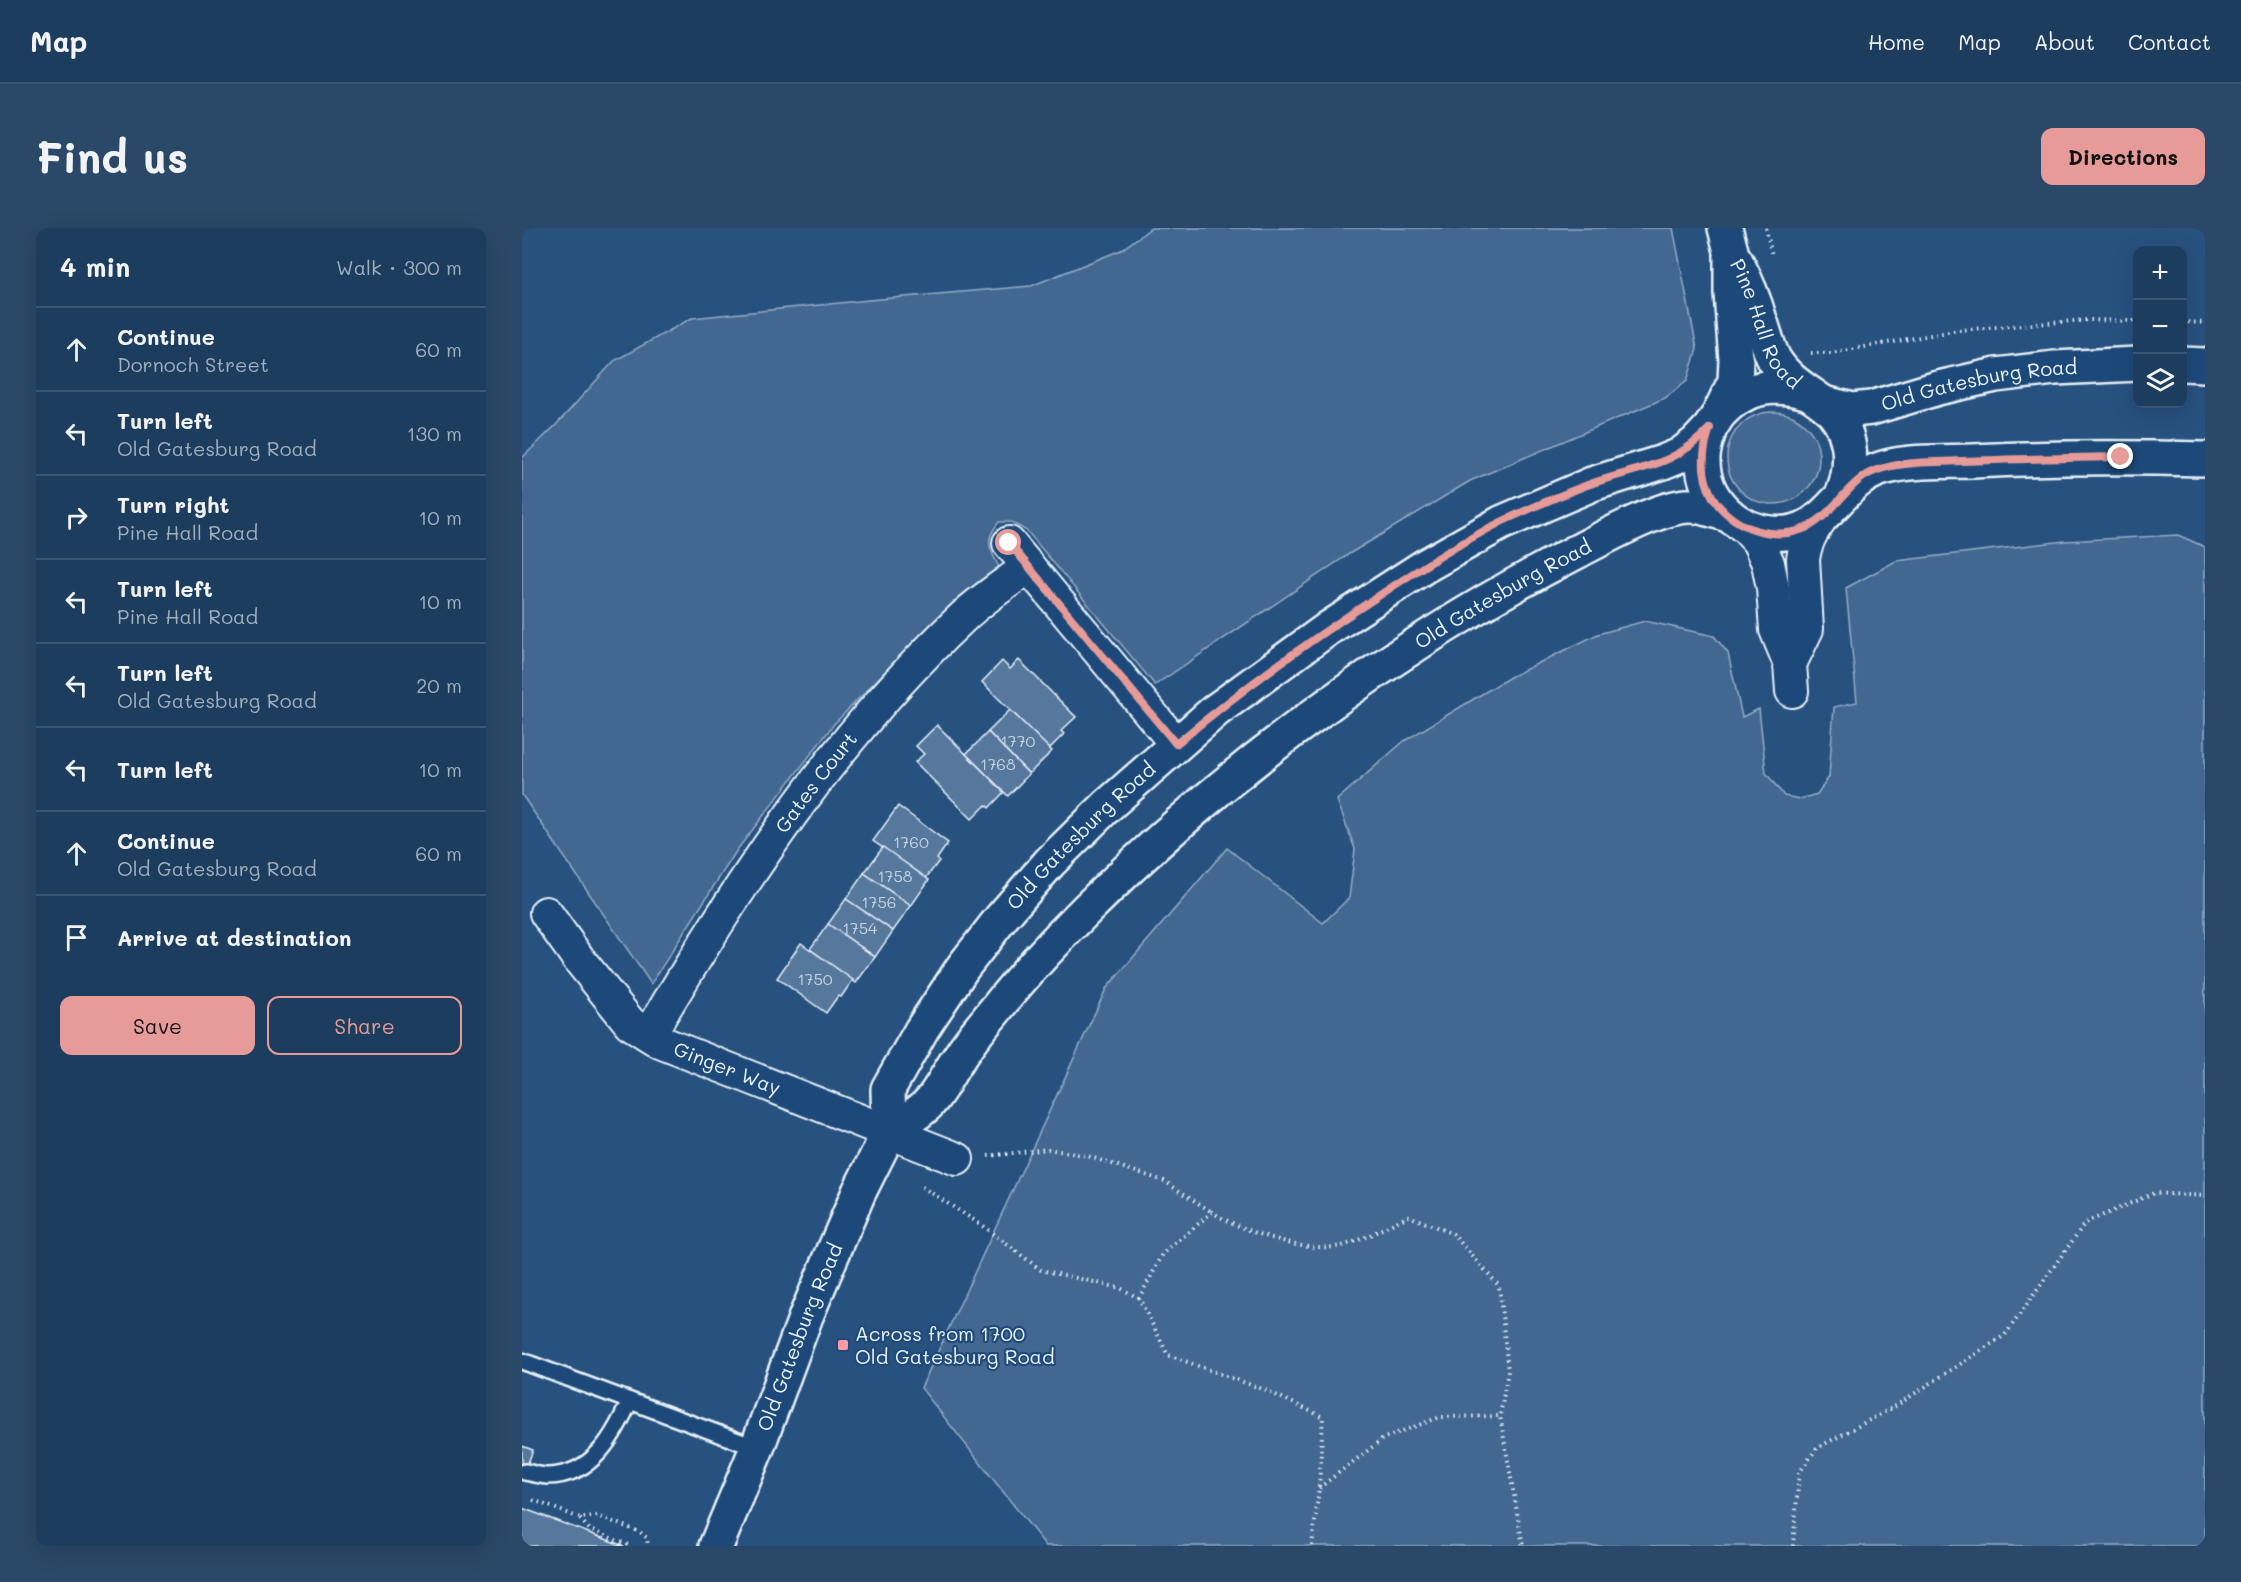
<!DOCTYPE html>
<meta charset="utf-8">
<style>
body{margin:0;font-family:Mali,sans-serif;background:#2a4868;color:#f1f3f6}
.controls{position:absolute;right:18px;top:18px;display:grid;overflow:hidden;border-radius:12px;box-shadow:0 6px 24px #0002}
.controls button{width:54px;height:54px;display:grid;place-items:center;padding:0;border:0;border-bottom:2px solid #3b5674;background:#1d3d5f;color:#f1f3f6;font:30px sans-serif}
.stop{position:absolute;width:18px;height:18px;margin:-14px;border:4px solid #e69b98;border-radius:50%;background:#fff}
.stop.end{background:#e69b98;border-color:#fff;box-shadow:0 2px 6px #0008}
.list{margin:0;padding:0;list-style:none}
h2{display:flex;justify-content:space-between;align-items:center;height:78px;margin:0;padding:0 24px;font-size:26px}
h2 small{font-size:20px;font-weight:400;color:#a0aebd}
.list li{display:grid;grid-template-columns:39px 1fr auto;gap:18px;align-items:center;box-sizing:border-box;height:84px;padding:0 24px;border-top:2px solid #3b5674}
.list b{display:block;font-size:22px;white-space:nowrap}
.list p{margin:0;font-size:20px;white-space:nowrap;color:#a0aebd}
.list em{font-size:20px;font-style:normal;color:#a0aebd}
.actions{display:flex;gap:12px;padding:18px 24px}
.actions a{flex:1;padding:14px 0;border:2px solid #e69b98;border-radius:12px;text-align:center;font-size:21px;color:#e69b98}
.actions .main{background:#e69b98;color:#111}
.icon{flex:none;width:33px;height:33px;fill:none;stroke:currentColor;stroke-width:2;stroke-linecap:round;stroke-linejoin:round}
.map{position:relative;flex:none;width:1683px;height:1318px;overflow:hidden;border-radius:12px}
header{display:flex;align-items:center;gap:36px;box-sizing:border-box;height:84px;padding:0 30px;background:#1d3d5f;border-bottom:2px solid #3b5674}
header strong{font-size:28px}
nav{display:flex;gap:33px;margin-inline-start:auto;font-size:21px}
.intro{display:flex;align-items:center;justify-content:space-between;box-sizing:border-box;height:144px;padding:0 36px}
h1{margin:0;font-size:42px}
.button{padding:15px 27px;border-radius:12px;background:#e69b98;color:#111;font-size:21px;font-weight:700}
main{display:flex;gap:36px;padding:0 36px}
aside{flex:1;background:#1d3d5f;border-radius:12px;box-shadow:0 6px 24px #0002}
.map>svg:first-child{display:block}
.green{fill:#436891;stroke:#96acc4;stroke-width:1.5}
.building{fill:#57789d;stroke:#e8f1f8;stroke-width:1.5}
.lines{fill:none;stroke-linecap:round;stroke-linejoin:round}
.service-casing{stroke:#e8f1f8;stroke-width:20}
.minor-casing{stroke:#e8f1f8;stroke-width:36}
.tertiary-casing{stroke:#e8f1f8;stroke-width:38}
.path{stroke:#e8f1f8;stroke-width:4;stroke-dasharray:1.5 4.5;stroke-linecap:butt}
.service{stroke:#1f4a7a;stroke-width:15}
.minor{stroke:#1f4a7a;stroke-width:32}
.tertiary{stroke:#1f4a7a;stroke-width:33}
.route{stroke:#e69b98;stroke-width:8}
.poi-dot{fill:#ff9aa2;stroke:#1f4a7a;stroke-width:2}
.labels{text-anchor:middle;stroke-width:4.5;stroke-linejoin:round;paint-order:stroke}
.number-label{font-size:16px;fill:#c4d3e1}
.street-label{font-size:20px;fill:#e8f1f8;stroke:#1f4a7a}
.poi-label{font-size:20px;fill:#e8f1f8;stroke:#1f4a7a;text-anchor:start}
</style>
<header>
<strong>Map</strong>
<nav><a>Home</a><a>Map</a><a>About</a><a>Contact</a></nav>
</header>
<div class="intro"><h1>Find us</h1><a class="button">Directions</a></div>
<main>
<aside>
<h2>4 min<small>Walk · 300 m</small></h2>
<ul class="list">
<li><svg class="icon" aria-label="ahead" viewBox="0 0 24 24"><path d="M12 20V5M6 11l6-6 6 6"/></svg><div><b>Continue</b><p>Dornoch Street</p></div><em>60 m</em></li>
<li><svg class="icon" aria-label="left" viewBox="0 0 24 24"><path d="M17 20v-9H6M10 6l-5 5 5 5"/></svg><div><b>Turn left</b><p>Old Gatesburg Road</p></div><em>130 m</em></li>
<li><svg class="icon" aria-label="right" viewBox="0 0 24 24"><path d="M7 20v-9h11M14 6l5 5-5 5"/></svg><div><b>Turn right</b><p>Pine Hall Road</p></div><em>10 m</em></li>
<li><svg class="icon" aria-label="left" viewBox="0 0 24 24"><path d="M17 20v-9H6M10 6l-5 5 5 5"/></svg><div><b>Turn left</b><p>Pine Hall Road</p></div><em>10 m</em></li>
<li><svg class="icon" aria-label="left" viewBox="0 0 24 24"><path d="M17 20v-9H6M10 6l-5 5 5 5"/></svg><div><b>Turn left</b><p>Old Gatesburg Road</p></div><em>20 m</em></li>
<li><svg class="icon" aria-label="left" viewBox="0 0 24 24"><path d="M17 20v-9H6M10 6l-5 5 5 5"/></svg><div><b>Turn left</b></div><em>10 m</em></li>
<li><svg class="icon" aria-label="ahead" viewBox="0 0 24 24"><path d="M12 20V5M6 11l6-6 6 6"/></svg><div><b>Continue</b><p>Old Gatesburg Road</p></div><em>60 m</em></li>
<li><svg class="icon" aria-label="arrive" viewBox="0 0 24 24"><path d="M6 21V4h12l-3 4 3 4H6"/></svg><div><b>Arrive at destination</b></div></li>
</ul>
<div class="actions"><a class="main">Save</a><a>Share</a></div>
</aside>
<div class="map">
<svg width="1683" height="1318" viewBox="0 0 1683 1318">
<rect width="100%" height="100%" fill="#27517f"/>
<filter id="ink" filterUnits="userSpaceOnUse"><feTurbulence type="fractalNoise" baseFrequency=".0167" numOctaves="2"/><feDisplacementMap in="SourceGraphic" scale="12" xChannelSelector="R" yChannelSelector="G"/><feConvolveMatrix kernelMatrix="1 2 1 2 8 2 1 2 1" color-interpolation-filters="sRGB"/></filter>
<g filter="url(#ink)">
<!-- green -->
<g class="green">
<path d="M 629,0 L 1151,0 L 1175,121 L 1165,153 L 1143,170 L 948,253 L 827,326 L 633,457 L 505,303 L 489,294 L 477,294 C 462,312 467,320 477,339 L 419,386 L 312,496 L 215,622 L 129,756 L 0,567 L 0,230 L 34,197 L 92,133 L 170,90 L 347,72 L 509,58 L 599,22 Z"/>
<circle cx="1251" cy="230" r="46"/>
<polygon points="1656,307 1683,319 1683,1318 524,1318 399,1160 584,761 705,620 801,695 827,670 833,621 815,572 882,513 988,449 1076,406 1123,393 1192,408 1206,425 1220,489 1237,481 1244,545 1262,568 1278,571 1295,566 1307,549 1312,479 1335,474 1324,360 1374,333 1543,313"/>
</g>
<!-- building -->
<g class="building">
<polygon points="497,432 554,489 539,503 542,506 527,521 460,454 480,433 488,441"/>
<polygon points="488,482 530,523 507,546 466,504"/>
<polygon points="415,497 482,564 467,580 464,577 450,591 393,534 402,526 394,518"/>
<polygon points="466,504 507,546 486,568 444,526"/>
<polygon points="376,578 426,615 415,631 417,633 404,650 351,613"/>
<polygon points="361,619 407,652 389,678 342,645"/>
<polygon points="342,645 389,678 371,703 324,671"/>
<polygon points="324,671 371,703 353,729 306,696"/>
<polygon points="306,696 353,729 334,755 288,721"/>
<polygon points="279,715 331,752 319,769 316,768 304,785 255,750"/>
<polygon points="0,1218 11,1222 0,1251"/>
<polygon points="0,1280 102,1318 0,1318"/>
</g>
<g class="lines">
<!-- service casing -->
<g class="service-casing">
<g id="service">
<polyline points="0,1133 235,1220"/>
<path d="M 3,1244 C 10,1245 19,1248 26,1248 C 72,1247 91,1208 108,1173"/>
</g>
</g>
<!-- minor casing -->
<g class="minor-casing">
<g id="minor">
<polyline points="1221,297 1236,313 1246,335 1251,360 1254,402 1268,436 1270,463"/>
<polyline points="487,315 654,516"/>
<path d="M 1268,436 L 1285,401 L 1281,331 C 1283,315 1289,305 1298,292"/>
<path id="s1" d="M 24,685 L 56,730 L 108,795 L 138,814 L 435,931"/>
<path id="s2" d="M 127,807 C 216,656 313,509 441,389 C 461,370 485,355 506,339"/>
</g>
</g>
<!-- tertiary casing -->
<g class="tertiary-casing">
<g id="tertiary">
<path id="s3" d="M 1214,33 C 1224,52 1232,71 1238,92 C 1243,105 1246,120 1252,131 C 1264,151 1282,161 1300,174 C 1330,196 1333,233 1321,265"/>
<polyline points="1660,136 1683,137"/>
<path id="s4" d="M 1302,175 L 1331,182 L 1349,180 L 1416,160 L 1474,147 L 1533,140 L 1616,136"/>
<path d="M 1198,185 C 1222,159 1251,154 1284,164"/>
<path d="M 1188,200 C 1185,210 1181,220 1181,231 C 1180,268 1211,301 1248,305 C 1308,311 1312,254 1361,240 C 1389,232 1422,234 1451,233 C 1529,229 1606,229 1683,231"/>
<path id="s5" d="M 367,904 C 379,895 395,887 406,876 C 418,864 426,845 436,831 C 447,813 462,796 475,780 C 502,745 534,712 566,680 C 707,540 878,414 1056,323 C 1083,309 1135,280 1165,278 C 1179,277 1193,283 1206,287"/>
<path id="s6" d="M 194,1318 L 235,1220 L 284,1088 L 337,964 L 367,904 L 366,861 L 400,801 L 441,739 L 480,689 L 528,634 L 585,578 L 693,483 L 807,400 L 903,338 L 979,295 L 1070,256 L 1141,234 L 1158,227 L 1174,215 L 1188,200 L 1197,186 L 1213,153 L 1214,132 L 1209,65 L 1209,23 L 1203,0"/>
</g>
</g>
<!-- path -->
<g class="path">
<polyline points="1244,0 1250,28"/>
<polyline points="1660,94 1683,95"/>
<polyline points="1289,125 1309,125 1437,102 1565,92 1616,93"/>
<polyline points="466,928 526,921 566,928 642,953 690,984"/>
<polyline points="400,959 458,996 519,1042 598,1060 617,1070"/>
<polyline points="797,1260 862,1210 918,1189 978,1188"/>
<polyline points="11,1272 58,1290 76,1288 118,1304 125,1310 126,1318"/>
<polyline points="58,1291 68,1302 109,1318"/>
<path d="M 790,1318 L 797,1260 L 801,1189 L 743,1162 L 646,1127 L 617,1070 L 641,1026 L 690,984 C 719,1003 789,1027 823,1017 C 845,1010 866,997 887,988 L 931,1006 L 977,1058 L 986,1143 L 978,1188 L 1001,1318"/>
<polyline points="1271,1318 1277,1245 1295,1220 1372,1179 1483,1107 1563,995 1632,965 1683,968"/>
</g>
<!-- service -->
<use href="#service" class="service"/>
<!-- minor -->
<use href="#minor" class="minor"/>
<!-- tertiary -->
<use href="#tertiary" class="tertiary"/>
</g>
</g>
<g class="lines" filter="url(#ink)">
<!-- route -->
<path class="route" d="M 487,315 L 654,516 C 718,463 785,414 855,369 C 895,342 936,316 979,294 C 1009,280 1040,266 1071,255 C 1118,239 1152,239 1188,200 C 1179,226 1178,255 1197,278 C 1222,307 1269,316 1299,290 C 1323,271 1329,249 1362,240 C 1386,233 1414,235 1439,233 C 1492,231 1545,230 1599,229"/>
</g>
<!-- markers -->
<rect class="poi-dot" x="315" y="1111" width="12" height="12" rx="3"/>
<g class="labels">
<!-- number labels -->
<g class="number-label">
<text x="496" y="519">1770</text>
<text x="476" y="542">1768</text>
<text x="389" y="620">1760</text>
<text x="373" y="654">1758</text>
<text x="357" y="680">1756</text>
<text x="338" y="706">1754</text>
<text x="293" y="757">1750</text>
</g>
<!-- street labels -->
<g class="street-label">
<text dy="7" stroke="none"><textPath href="#s3" startOffset="70">Pine Hall Road</textPath></text>
<text dy="7" stroke="none"><textPath href="#s4" startOffset="159">Old Gatesburg Road</textPath></text>
<text dy="7" stroke="none"><textPath href="#s5" startOffset="824">Old Gatesburg Road</textPath></text>
<text dy="7" stroke="none"><textPath href="#s2" startOffset="303">Gates Court</textPath></text>
<text dy="7" stroke="none"><textPath href="#s6" startOffset="812">Old Gatesburg Road</textPath></text>
<text dy="7" stroke="none"><textPath href="#s1" startOffset="246">Ginger Way</textPath></text>
<text dy="7" stroke="none"><textPath href="#s6" startOffset="225">Old Gatesburg Road</textPath></text>
</g>
<!-- poi labels -->
<g class="poi-label">
<text x="333" y="1113">Across from 1700<tspan x="333" dy="23">Old Gatesburg Road</tspan></text>
</g>
</g>
</svg>
<div class="controls">
<button>+</button>
<button>−</button>
<button><svg class="icon" aria-label="layers" viewBox="0 0 24 24"><path d="M12 4l9 5-9 5-9-5zM3 14l9 5 9-5"/></svg></button>
</div>
<div class="stop" style="left:487px;top:315px"></div>
<div class="stop end" style="left:1599px;top:229px"></div>
</div>
</main>
